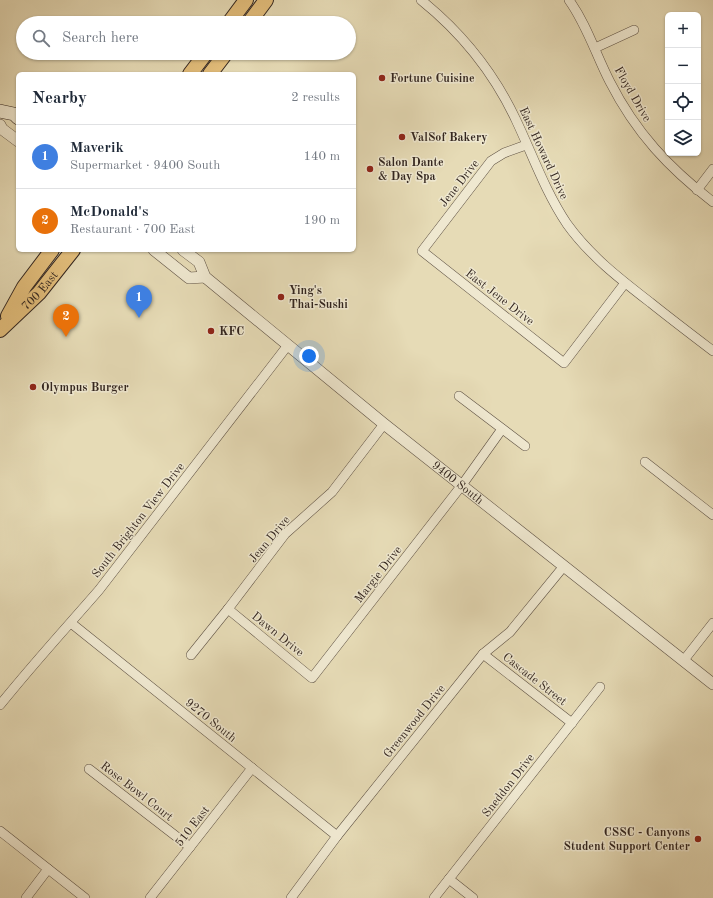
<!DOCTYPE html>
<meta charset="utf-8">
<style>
body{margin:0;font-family:"Old Standard TT",serif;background:#f6f6f7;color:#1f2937}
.controls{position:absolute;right:12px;top:12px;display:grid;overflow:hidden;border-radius:6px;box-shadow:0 1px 3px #0004}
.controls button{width:36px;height:36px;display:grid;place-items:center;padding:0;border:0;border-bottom:1px solid #e0e1e3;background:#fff;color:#1f2937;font:20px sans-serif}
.you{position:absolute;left:309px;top:356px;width:14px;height:14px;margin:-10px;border:3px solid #fff;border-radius:50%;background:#1a73e8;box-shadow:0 0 0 6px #1a73e833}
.badge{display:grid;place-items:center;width:26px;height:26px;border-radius:50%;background:#8f2418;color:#fff;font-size:13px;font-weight:700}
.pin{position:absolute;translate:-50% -33px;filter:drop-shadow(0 1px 2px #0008)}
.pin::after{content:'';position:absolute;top:21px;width:14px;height:12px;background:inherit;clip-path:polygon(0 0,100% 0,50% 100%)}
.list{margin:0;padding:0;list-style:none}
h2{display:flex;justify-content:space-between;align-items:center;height:52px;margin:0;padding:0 16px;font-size:17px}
h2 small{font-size:13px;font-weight:400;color:#747a83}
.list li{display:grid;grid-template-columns:26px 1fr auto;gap:12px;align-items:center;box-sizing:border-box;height:64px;padding:0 16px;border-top:1px solid #e0e1e3}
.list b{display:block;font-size:15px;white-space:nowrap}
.list p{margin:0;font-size:13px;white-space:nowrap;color:#747a83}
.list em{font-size:13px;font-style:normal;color:#747a83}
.icon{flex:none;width:22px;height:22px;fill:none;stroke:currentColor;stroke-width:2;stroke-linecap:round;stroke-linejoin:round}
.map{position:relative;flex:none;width:713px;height:898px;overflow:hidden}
.search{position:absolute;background:#fff;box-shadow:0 1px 3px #0004;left:16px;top:16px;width:340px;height:44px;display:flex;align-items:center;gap:10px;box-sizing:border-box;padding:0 14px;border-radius:22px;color:#747a83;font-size:15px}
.panel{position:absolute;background:#fff;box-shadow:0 1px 3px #0004;left:16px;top:72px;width:340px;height:180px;border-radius:6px}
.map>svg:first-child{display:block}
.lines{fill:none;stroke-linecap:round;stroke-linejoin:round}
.minor-casing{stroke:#5f5245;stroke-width:10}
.tertiary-casing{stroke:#5f5245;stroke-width:12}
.secondary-casing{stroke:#32251f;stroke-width:14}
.primary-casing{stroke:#32251f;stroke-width:16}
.minor{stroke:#efe8d0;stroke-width:9}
.tertiary{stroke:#efe8d0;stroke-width:11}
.secondary{stroke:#efe8d0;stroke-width:13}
.primary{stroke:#e3be7b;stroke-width:14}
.poi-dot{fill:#8f2418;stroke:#efe8d0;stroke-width:1.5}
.labels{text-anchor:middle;stroke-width:3;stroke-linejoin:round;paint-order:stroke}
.poi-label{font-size:12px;font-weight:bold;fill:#32251f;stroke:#efe8d0;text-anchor:start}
.street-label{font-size:12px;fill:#32251f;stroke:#efe8d0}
</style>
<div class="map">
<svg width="713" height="898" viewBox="0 0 713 898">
<rect width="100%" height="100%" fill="#e6dbb6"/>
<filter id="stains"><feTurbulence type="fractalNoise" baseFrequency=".005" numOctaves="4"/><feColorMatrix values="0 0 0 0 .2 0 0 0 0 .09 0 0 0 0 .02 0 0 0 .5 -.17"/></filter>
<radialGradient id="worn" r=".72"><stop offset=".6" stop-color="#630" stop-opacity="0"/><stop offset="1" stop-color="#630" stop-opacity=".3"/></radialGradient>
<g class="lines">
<!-- minor casing -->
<g class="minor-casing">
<g id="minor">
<path d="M 421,0 C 462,33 494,73 516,120 C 533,156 545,191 567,224 C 590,256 620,279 651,303 C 671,319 692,335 713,351"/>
<path d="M 569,0 C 587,25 596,55 610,82 C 636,133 669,168 713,202"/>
<polyline points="595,48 634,30"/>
<polyline points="526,145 504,153 491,161 422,251 564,363 625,283"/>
<polyline points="697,190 713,169"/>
<polyline points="459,396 525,446"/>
<polyline points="645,462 713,515"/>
<polyline points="228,609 312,678 462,485 502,429"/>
<polyline points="71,623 337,836"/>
<polyline points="483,654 572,723"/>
<polyline points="191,655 228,609 285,534 332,492 384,424"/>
<polyline points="684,660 713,623"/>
<path d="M 0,705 C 32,665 66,628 99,590 L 288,345"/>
<polyline points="89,769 190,847"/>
<polyline points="0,831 85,898"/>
<polyline points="449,879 473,898"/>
<polyline points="26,898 48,869"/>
<polyline points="150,898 252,768"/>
<polyline points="291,898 337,836 483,654 510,632 564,566"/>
<polyline points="434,898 600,687"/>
</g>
</g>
<!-- tertiary casing -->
<g class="tertiary-casing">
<g id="tertiary">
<polyline points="0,125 2,129 18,141"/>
<polyline points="154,250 189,278 205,277"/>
<path id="s1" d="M 183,250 L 199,262 L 205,277 L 384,424 L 713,684"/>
</g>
</g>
<!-- secondary casing -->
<g class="secondary-casing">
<polyline id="secondary" points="0,111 14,114 18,118"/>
</g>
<!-- primary casing -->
<g class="primary-casing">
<g id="primary">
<polyline points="229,23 246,0"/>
<polyline points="249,23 266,0"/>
<polyline points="190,74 206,53"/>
<polyline points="210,74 226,53"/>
<polyline points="8,316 24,287 52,250"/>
<path id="s2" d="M 0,330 L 39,293 L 73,250"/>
</g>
</g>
<!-- minor -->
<use href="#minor" class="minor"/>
<!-- tertiary -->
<use href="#tertiary" class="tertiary"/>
<!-- secondary -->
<use href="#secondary" class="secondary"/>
<!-- primary -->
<use href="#primary" class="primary"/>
</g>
<!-- markers -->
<g class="poi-dot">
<circle cx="382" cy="78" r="4"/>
<circle cx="402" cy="137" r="4"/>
<circle cx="370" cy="169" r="4"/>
<circle cx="281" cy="297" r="4"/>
<circle cx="211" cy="331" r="4"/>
<circle cx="33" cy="387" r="4"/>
<circle cx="698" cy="839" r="4"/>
</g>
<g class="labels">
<!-- poi labels -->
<g class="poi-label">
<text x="390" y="82">Fortune Cuisine</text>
<text x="410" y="141">ValSof Bakery</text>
<text x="378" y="166">Salon Dante<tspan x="378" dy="14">&amp; Day Spa</tspan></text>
<text x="289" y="294">Ying's<tspan x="289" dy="14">Thai-Sushi</tspan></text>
<text x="219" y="335">KFC</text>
<text x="41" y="391">Olympus Burger</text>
<text x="690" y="836" text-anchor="end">CSSC - Canyons<tspan x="690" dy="14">Student Support Center</tspan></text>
</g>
<!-- street labels -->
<g class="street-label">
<text transform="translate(633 94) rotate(60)" y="4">Floyd Drive</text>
<text transform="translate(544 153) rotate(65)" y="4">East Howard Drive</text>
<text transform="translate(459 183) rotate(-52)" y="4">Jene Drive</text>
<text dy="4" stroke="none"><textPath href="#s2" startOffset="56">700 East</textPath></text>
<text transform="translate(500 297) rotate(38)" y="4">East Jene Drive</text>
<text dy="4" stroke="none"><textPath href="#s1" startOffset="362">9400 South</textPath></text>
<text transform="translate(138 520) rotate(-52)" y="4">South Brighton View Drive</text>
<text transform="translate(269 539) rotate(-50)" y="4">Jean Drive</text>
<text transform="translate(378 574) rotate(-52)" y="4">Margie Drive</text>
<text transform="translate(278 634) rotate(39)" y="4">Dawn Drive</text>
<text transform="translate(535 679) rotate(38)" y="4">Cascade Street</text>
<text transform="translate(211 720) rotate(39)" y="4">9270 South</text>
<text transform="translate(414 721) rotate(-51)" y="4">Greenwood Drive</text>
<text transform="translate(508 785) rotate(-52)" y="4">Sneddon Drive</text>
<text transform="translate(137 791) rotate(38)" y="4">Rose Bowl Court</text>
<text transform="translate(192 826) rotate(-52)" y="4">510 East</text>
</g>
</g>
<rect width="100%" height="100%" filter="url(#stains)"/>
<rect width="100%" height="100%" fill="url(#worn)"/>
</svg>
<div class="controls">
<button>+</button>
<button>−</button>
<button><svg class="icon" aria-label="locate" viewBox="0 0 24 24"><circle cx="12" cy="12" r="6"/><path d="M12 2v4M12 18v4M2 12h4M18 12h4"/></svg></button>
<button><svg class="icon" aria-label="layers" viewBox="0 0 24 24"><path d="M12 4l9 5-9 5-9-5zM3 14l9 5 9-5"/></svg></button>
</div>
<div class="you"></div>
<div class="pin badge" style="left:139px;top:318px;background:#3f7fe0">1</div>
<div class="pin badge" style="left:66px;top:337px;background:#e8710a">2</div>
<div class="search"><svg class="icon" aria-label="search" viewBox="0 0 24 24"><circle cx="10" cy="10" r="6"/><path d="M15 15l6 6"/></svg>Search here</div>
<section class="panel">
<h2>Nearby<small>2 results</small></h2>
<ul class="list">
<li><span class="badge" style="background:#3f7fe0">1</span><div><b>Maverik</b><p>Supermarket · 9400 South</p></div><em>140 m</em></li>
<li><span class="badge" style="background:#e8710a">2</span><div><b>McDonald's</b><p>Restaurant · 700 East</p></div><em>190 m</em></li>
</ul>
</section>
</div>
